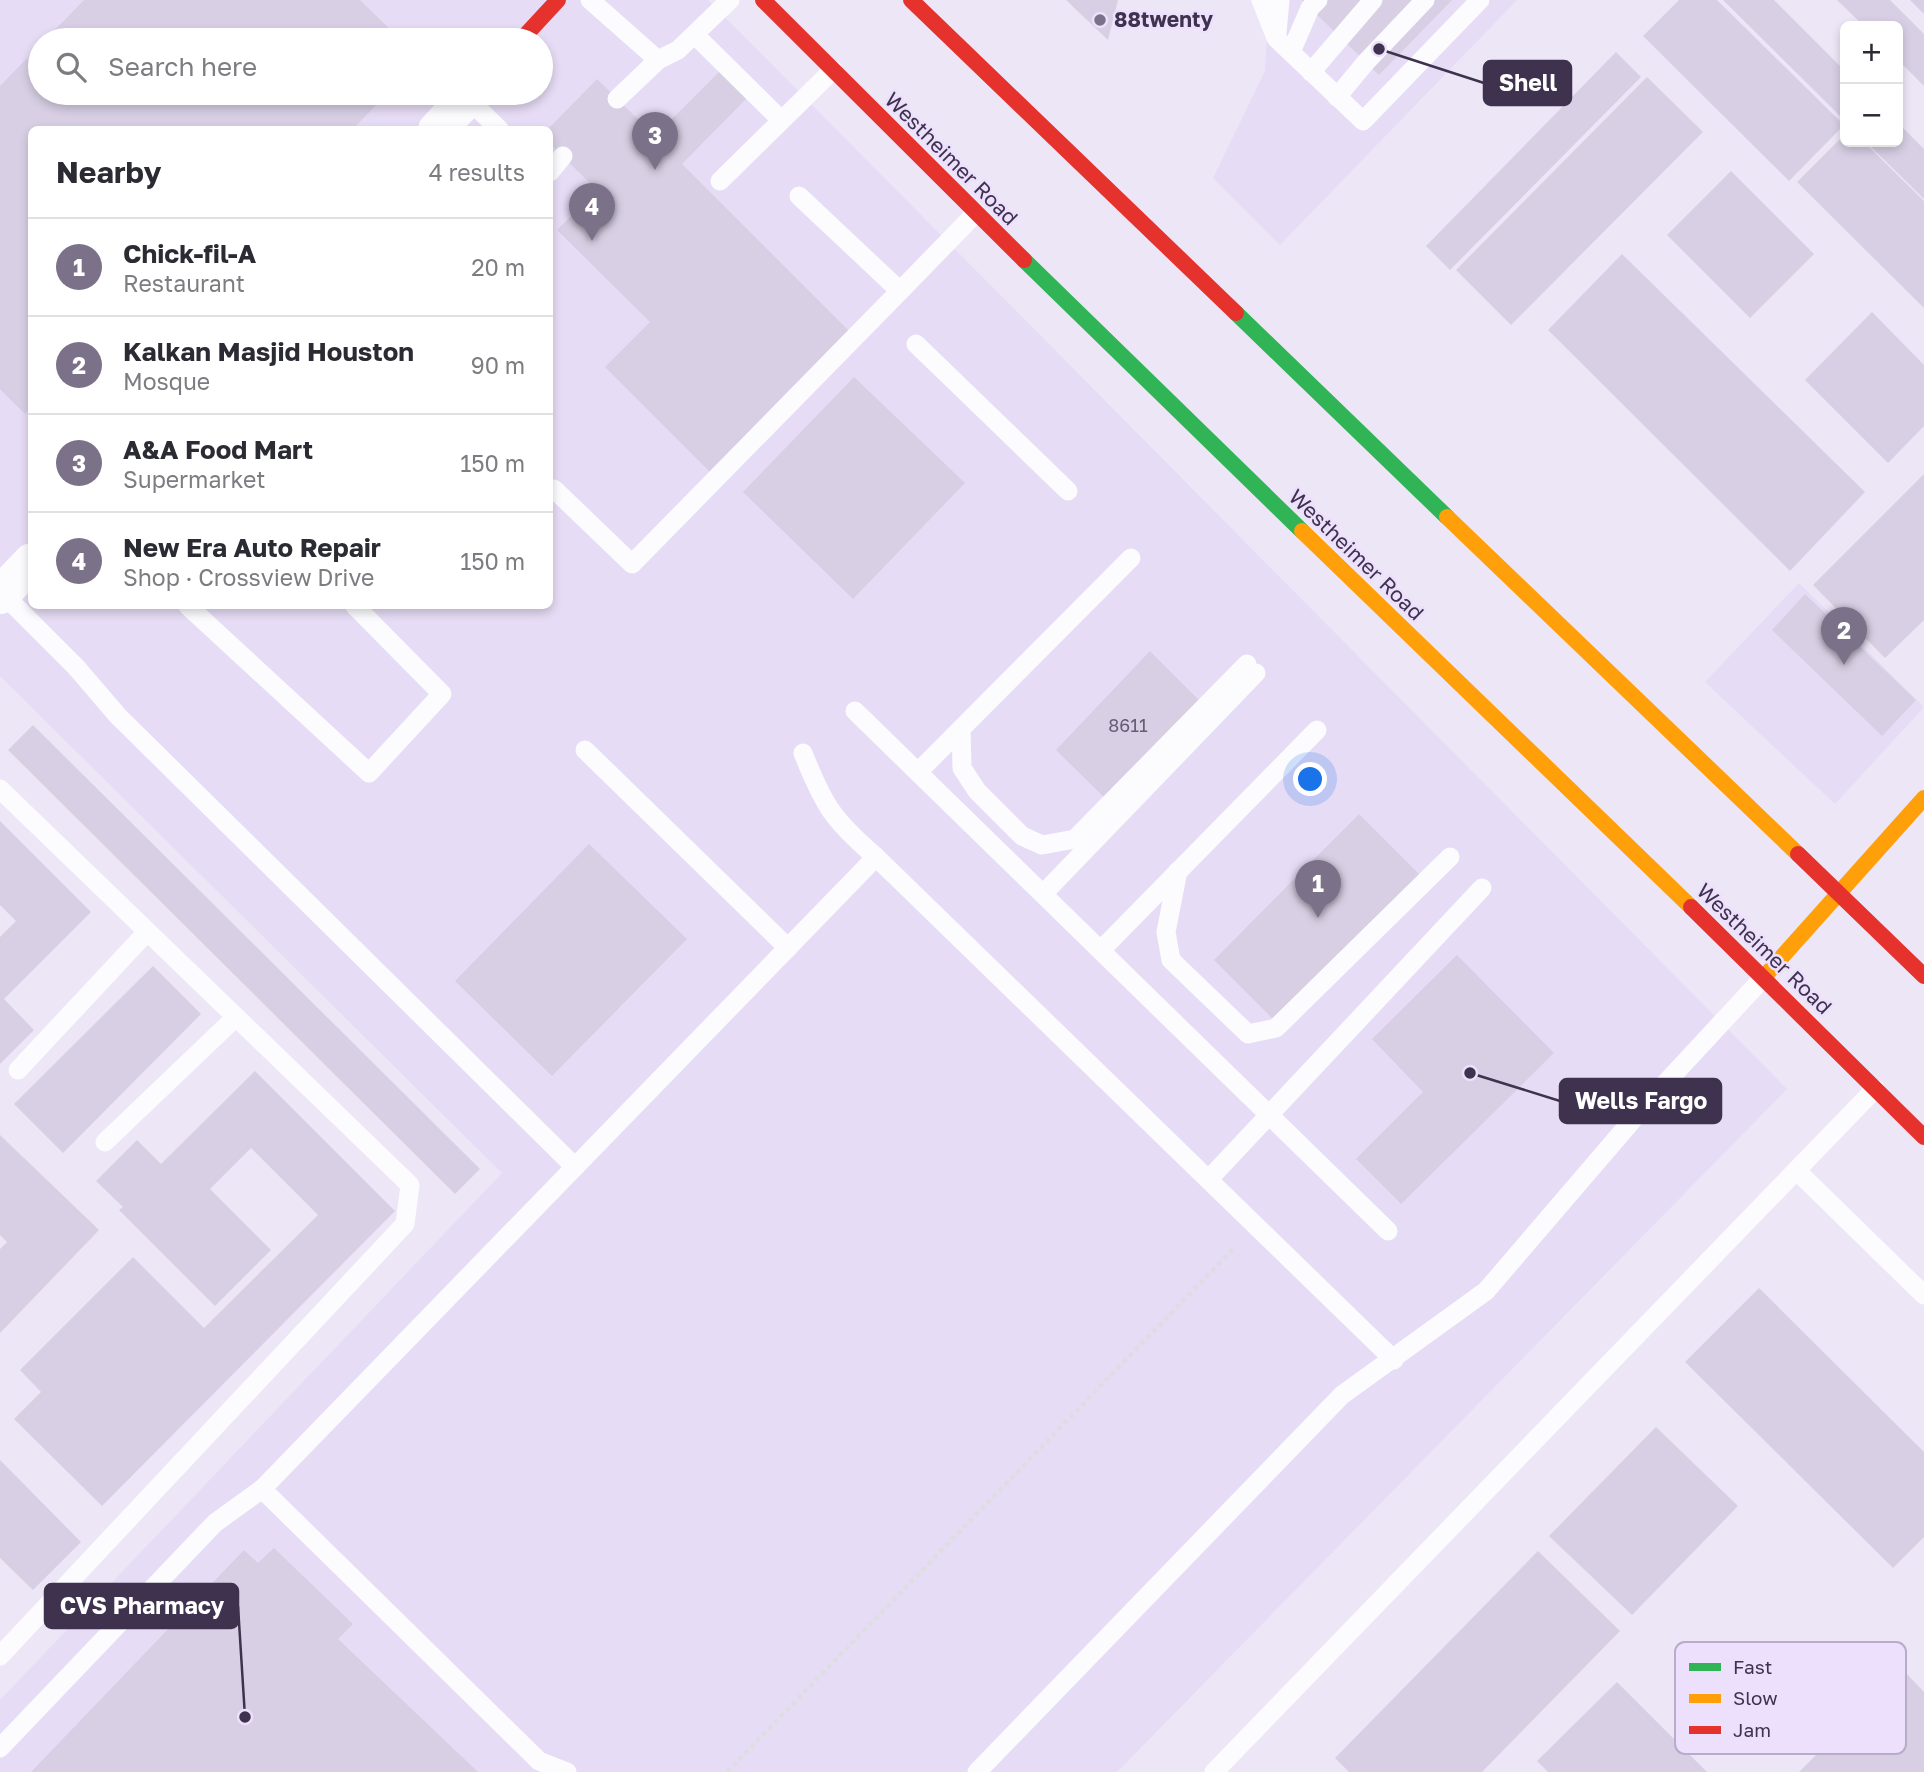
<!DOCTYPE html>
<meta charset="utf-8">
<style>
body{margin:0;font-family:"Golos Text",sans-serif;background:#f7f7f7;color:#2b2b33}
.controls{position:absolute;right:21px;top:21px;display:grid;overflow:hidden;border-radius:10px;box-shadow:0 4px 10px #0003}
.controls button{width:63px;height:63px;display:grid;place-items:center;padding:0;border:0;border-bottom:2px solid #e1e1e2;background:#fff;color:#2b2b33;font:35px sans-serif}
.you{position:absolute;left:1311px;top:780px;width:24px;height:24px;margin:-18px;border:5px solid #fff;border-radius:50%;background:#1a73e8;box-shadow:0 0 0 10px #1a73e833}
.badge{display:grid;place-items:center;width:46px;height:46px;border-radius:50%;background:#7b7189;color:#fff;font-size:23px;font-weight:700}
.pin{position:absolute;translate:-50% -58px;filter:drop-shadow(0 2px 4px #0008)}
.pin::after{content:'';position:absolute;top:37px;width:24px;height:21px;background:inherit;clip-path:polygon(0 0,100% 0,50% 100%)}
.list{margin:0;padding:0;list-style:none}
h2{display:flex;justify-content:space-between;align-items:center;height:91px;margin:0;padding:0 28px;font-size:30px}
h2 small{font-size:23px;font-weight:400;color:#7c7c81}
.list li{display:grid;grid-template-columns:46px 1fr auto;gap:21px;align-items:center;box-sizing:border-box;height:98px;padding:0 28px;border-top:2px solid #e1e1e2}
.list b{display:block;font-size:26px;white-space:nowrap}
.list p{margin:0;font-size:23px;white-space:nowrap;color:#7c7c81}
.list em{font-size:23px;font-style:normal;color:#7c7c81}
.icon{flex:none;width:38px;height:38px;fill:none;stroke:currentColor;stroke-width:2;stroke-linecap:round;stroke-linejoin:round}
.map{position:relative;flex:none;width:1924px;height:1772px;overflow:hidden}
.search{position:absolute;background:#fff;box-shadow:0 4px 10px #0003;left:28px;top:28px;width:525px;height:77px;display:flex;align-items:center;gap:18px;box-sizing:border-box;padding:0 24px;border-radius:38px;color:#7c7c81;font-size:26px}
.panel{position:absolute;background:#fff;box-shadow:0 4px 10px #0003;left:28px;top:126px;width:525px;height:483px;border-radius:10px}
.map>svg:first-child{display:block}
.built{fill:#e6dcf5;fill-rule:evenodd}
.building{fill:#d8cfe4}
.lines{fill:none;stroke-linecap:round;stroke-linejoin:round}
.path{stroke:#dfdde3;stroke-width:4.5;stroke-dasharray:5 3.5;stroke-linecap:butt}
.lane{stroke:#fcfbfe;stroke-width:19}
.street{stroke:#fcfbfe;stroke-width:38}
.fast{stroke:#30b455;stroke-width:16}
.slow{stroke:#ff9f0a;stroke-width:16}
.jam{stroke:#e5322d;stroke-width:16}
.poi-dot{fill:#7b7189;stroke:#ece0fd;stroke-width:2.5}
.labels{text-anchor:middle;stroke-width:5;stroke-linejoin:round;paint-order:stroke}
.number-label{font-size:18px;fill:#675c76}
.poi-label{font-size:21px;font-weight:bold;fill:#3e324e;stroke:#ece0fd;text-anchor:start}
.street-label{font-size:21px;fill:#3e324e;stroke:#ece0fd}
.key{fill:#ece0fd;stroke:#b8acc8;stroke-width:2}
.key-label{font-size:19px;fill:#3e324e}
.leader{fill:none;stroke:#3e324e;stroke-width:2.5}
.callout-dot{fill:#3e324e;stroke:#ece0fd;stroke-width:2.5}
.callout{fill:#3e324e;stroke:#3e324e;stroke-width:2.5}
.callout-label{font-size:23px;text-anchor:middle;font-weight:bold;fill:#fff}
</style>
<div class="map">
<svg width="1924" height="1772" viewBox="0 0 1924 1772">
<rect width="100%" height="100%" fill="#ede6f7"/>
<!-- built -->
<g class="built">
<path d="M 0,0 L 708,0 L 1787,1089 L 1117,1772 L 0,1772 L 0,1700 L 502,1173 L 0,676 ZM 40,40 L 541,40 L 541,93 L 40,93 ZM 32,130 L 550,130 L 550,606 L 32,606 Z"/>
<polygon points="1269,0 1517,0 1280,245 1213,178 1265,71"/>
<polygon points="1799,583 1924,707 1835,804 1705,682"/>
</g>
<!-- building -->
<g class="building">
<polygon points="84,0 360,0 401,40 45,40"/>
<polygon points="1066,0 1118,0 1108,40"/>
<polygon points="1302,0 1452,0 1379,75"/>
<polygon points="1679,0 1717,0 1844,125 1789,181 1643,36"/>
<polygon points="1723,0 1774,0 1845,71 1845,121"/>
<polygon points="1837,0 1890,0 1924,34 1924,86 1898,60 1898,26 1864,26"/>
<polygon points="1910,0 1924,0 1924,14"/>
<polygon points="40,45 40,93 388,93 352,130 32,130 32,407 25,414 0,389 0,86"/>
<polygon points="1616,52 1641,77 1450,270 1426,246"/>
<polygon points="720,71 747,98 682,164 851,333 711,473 605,367 650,322 557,230 597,190 550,144 550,130 547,130 597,79 655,136"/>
<polygon points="1647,77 1703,132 1511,325 1456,270"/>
<polygon points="1898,123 1924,149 1924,199 1866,142 1898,142"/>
<polygon points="1845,134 1845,142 1864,142 1924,201 1924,308 1797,182"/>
<polygon points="1731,171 1814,254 1750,318 1667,235"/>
<polygon points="1622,254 1865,492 1790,571 1548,330"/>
<polygon points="1872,312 1924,365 1924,426 1888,463 1805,380"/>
<polygon points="854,377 965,483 853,599 743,492"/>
<polygon points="1924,474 1924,620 1885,658 1813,585"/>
<polygon points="1805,594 1916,700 1882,736 1772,630"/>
<polygon points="1150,651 1201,702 1106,799 1056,750"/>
<polygon points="33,725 480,1169 455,1194 8,750"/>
<polygon points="1359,814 1421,876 1276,1022 1214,960"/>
<polygon points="0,821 91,912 4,999 34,1030 0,1064 0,937 16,921 0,905"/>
<polygon points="589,844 687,939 552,1076 455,981"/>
<polygon points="1457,955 1554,1053 1401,1204 1356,1159 1423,1092 1372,1039"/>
<polygon points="153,966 201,1014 63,1153 14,1104"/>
<polygon points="255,1071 395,1211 102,1506 14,1419 41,1392 20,1370 133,1257 204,1328 318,1215 251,1148 210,1189 271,1250 215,1306 119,1210 123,1207 96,1181 137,1140 161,1164"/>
<polygon points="0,1135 99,1230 0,1333 0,1249 7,1242 0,1235"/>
<polygon points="1759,1288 1924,1452 1924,1537 1893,1568 1685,1362"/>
<polygon points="1656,1427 1738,1506 1632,1615 1549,1536"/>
<polygon points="0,1460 81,1542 33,1590 0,1558"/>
<polygon points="274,1548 353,1624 338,1639 478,1772 31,1772 244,1550 258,1563"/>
<polygon points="1538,1551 1620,1631 1482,1772 1349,1772 1335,1758"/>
<polygon points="1902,1669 1924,1692 1924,1772 1799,1772"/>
<polygon points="1617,1682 1707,1772 1548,1772 1537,1761"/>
</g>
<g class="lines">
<!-- path -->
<polyline class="path" points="727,1772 1235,1247"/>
<!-- lane -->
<g class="lane">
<polyline points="590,0 658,60 678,50 730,0"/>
<polyline points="1261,0 1276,38 1363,121 1480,0"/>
<polyline points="1277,33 1280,0"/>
<polyline points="695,35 781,120"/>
<polyline points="1291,52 1310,8 1318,0"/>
<polyline points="1311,72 1373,0"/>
<polyline points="1337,97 1366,62 1425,0"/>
<polyline points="467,98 500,130"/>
<polyline points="617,99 658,60"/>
<polyline points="550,172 563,156"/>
<polyline points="720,181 833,70"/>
<polyline points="799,196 900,291 976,213"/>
<polyline points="916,344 1068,491"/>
<polyline points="554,489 632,564 900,291"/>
<polyline points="2,593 76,667 118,716 575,1167"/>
<polyline points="188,606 369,773 442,694 355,606"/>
<polyline points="855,711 1388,1231"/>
<polyline points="961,729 962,768 977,791 1022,836 1042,845 1075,839 1247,664"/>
<polyline points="585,750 788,948"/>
<path d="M 803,753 C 824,806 833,820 876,857 L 1394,1360"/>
<polyline points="918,772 1131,558"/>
<polyline points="0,789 410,1185 405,1224 0,1656"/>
<polyline points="1178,871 1166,932 1171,960 1248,1034 1276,1028 1450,857"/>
<polyline points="1043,894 1256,673"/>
<polyline points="1101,950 1317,730"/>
<polyline points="18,1070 147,932"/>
<polyline points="105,1142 236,1017"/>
<polyline points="1797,1171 1924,1295"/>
<polyline points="1209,1179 1482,888"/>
<polyline points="262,1489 539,1761 567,1772"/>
<polyline points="0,1748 215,1523 262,1489 876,857"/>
<polyline points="977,1772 1342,1395 1486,1291 1648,1102 1764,977"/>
<polyline points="1214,1772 1875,1089"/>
</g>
<!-- street -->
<g class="street">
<polyline points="437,130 472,93"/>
<polyline points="0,595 32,562"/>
</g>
<!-- fast -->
<g class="fast">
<polyline points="1024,260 1302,531"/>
<polyline points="1236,313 1447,517"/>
</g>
<!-- slow -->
<g class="slow">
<polyline points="1447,517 1798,854"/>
<polyline points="1302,531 1691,907"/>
<polyline points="1764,977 1924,798"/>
</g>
<!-- jam -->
<g class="jam">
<polyline points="763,0 1024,260"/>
<polyline points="911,0 1236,313"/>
<polyline points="521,40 558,0"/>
<polyline points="1798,854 1924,976"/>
<polyline points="1691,907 1924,1137"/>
</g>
</g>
<!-- markers -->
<circle class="poi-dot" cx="1100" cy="20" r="7"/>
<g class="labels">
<!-- number labels -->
<g class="number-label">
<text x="1128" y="732">8611</text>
</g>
<!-- poi labels -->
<g class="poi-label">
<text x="1114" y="27">88twenty</text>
</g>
<!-- street labels -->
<g class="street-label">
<text transform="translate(951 159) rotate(45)" y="7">Westheimer Road</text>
<text transform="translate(1356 555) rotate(44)" y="7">Westheimer Road</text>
<text transform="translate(1764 949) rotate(44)" y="7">Westheimer Road</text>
</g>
</g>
<!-- legend -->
<rect x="1675" y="1642" width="231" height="112" rx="10" class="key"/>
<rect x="1689" y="1663" width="32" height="8" fill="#30b455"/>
<rect x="1689" y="1694" width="32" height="9" fill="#ff9f0a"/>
<rect x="1689" y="1726" width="32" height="8" fill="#e5322d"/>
<g class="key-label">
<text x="1733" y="1674">Fast</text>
<text x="1733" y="1705">Slow</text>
<text x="1733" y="1737">Jam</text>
</g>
<!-- callouts -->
<path class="leader" d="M1379 49L1484 83M1470 1073L1560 1101M245 1717L238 1606"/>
<g class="callout-dot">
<circle cx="1379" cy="49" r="7"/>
<circle cx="1470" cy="1073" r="7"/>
<circle cx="245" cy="1717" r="7"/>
</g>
<g class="callout">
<rect x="1484" y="61" width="87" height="44" rx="7"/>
<rect x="1560" y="1079" width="161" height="44" rx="7"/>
<rect x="45" y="1584" width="193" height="44" rx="7"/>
</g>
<g class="callout-label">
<text x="1528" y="91">Shell</text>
<text x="1641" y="1109">Wells Fargo</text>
<text x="142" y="1614">CVS Pharmacy</text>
</g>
</svg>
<div class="controls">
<button>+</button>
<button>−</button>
</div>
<div class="you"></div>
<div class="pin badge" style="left:1318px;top:918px">1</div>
<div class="pin badge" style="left:1844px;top:665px">2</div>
<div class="pin badge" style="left:655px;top:170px">3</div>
<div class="pin badge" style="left:592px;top:241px">4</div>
<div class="search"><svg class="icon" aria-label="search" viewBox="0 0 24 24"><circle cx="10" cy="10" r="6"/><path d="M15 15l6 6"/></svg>Search here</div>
<section class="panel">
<h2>Nearby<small>4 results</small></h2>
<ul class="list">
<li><span class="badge">1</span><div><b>Chick-fil-A</b><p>Restaurant</p></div><em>20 m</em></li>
<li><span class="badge">2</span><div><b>Kalkan Masjid Houston</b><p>Mosque</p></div><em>90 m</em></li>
<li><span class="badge">3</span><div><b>A&amp;A Food Mart</b><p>Supermarket</p></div><em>150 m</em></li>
<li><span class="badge">4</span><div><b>New Era Auto Repair</b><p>Shop · Crossview Drive</p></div><em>150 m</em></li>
</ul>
</section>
</div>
